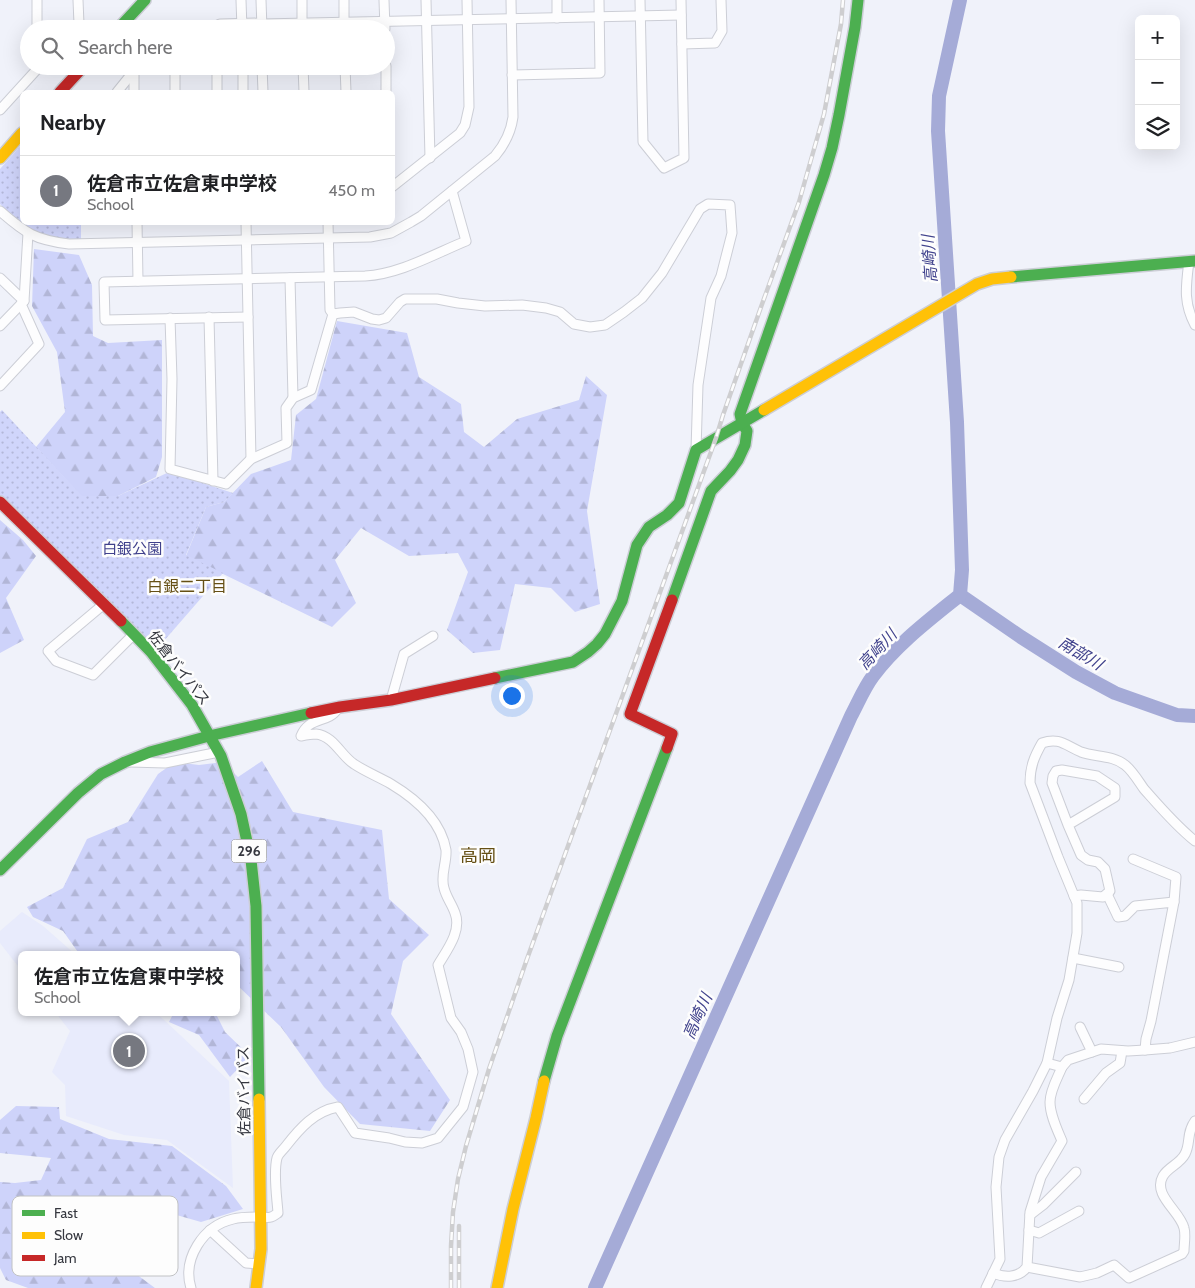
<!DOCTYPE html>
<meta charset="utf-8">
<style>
body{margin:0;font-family:Cabin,"Noto Sans JP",sans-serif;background:#f6f6f6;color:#202124}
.controls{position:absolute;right:15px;top:15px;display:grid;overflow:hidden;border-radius:8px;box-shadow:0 5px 20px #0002}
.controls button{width:45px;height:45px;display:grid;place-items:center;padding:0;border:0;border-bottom:1px solid #e0e0e0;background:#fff;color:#202124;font:25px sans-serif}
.you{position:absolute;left:511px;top:695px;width:18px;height:18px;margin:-12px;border:4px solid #fff;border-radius:50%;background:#1a73e8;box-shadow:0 0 0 8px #1a73e833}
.badge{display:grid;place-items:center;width:32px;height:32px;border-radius:50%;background:#767880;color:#fff;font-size:16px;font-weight:700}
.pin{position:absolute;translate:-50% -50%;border:2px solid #fff;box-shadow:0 1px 5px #0006}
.popup{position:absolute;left:18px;top:951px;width:222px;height:65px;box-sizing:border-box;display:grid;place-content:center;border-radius:8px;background:#fff;filter:drop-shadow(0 1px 4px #0005);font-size:16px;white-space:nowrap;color:#757577}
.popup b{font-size:19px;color:#202124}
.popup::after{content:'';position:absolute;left:50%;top:100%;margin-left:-10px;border:10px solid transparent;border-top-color:#fff}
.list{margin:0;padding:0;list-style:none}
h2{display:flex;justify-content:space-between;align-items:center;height:65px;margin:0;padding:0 20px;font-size:21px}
h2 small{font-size:16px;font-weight:400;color:#757577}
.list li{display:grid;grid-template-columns:32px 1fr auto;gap:15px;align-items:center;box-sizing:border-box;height:70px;padding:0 20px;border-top:1px solid #e0e0e0}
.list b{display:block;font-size:19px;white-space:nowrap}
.list p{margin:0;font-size:16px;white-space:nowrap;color:#757577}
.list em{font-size:16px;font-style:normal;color:#757577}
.icon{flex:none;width:28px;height:28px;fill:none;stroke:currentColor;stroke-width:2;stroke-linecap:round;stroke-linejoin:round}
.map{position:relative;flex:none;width:1195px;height:1288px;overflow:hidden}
.search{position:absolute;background:#fff;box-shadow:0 5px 20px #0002;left:20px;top:20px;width:375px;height:55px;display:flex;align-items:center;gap:12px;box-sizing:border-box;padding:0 18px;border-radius:28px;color:#757577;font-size:19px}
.panel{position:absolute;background:#fff;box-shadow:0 5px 20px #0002;left:20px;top:90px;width:375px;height:135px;border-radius:8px}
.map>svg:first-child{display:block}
.built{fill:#e8ebfc}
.forest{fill:url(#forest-firs)}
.park{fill:url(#park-dots)}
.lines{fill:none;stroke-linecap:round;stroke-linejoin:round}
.river{stroke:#a5abd7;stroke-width:14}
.street-casing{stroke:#ccced6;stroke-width:11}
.fast-casing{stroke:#ccced6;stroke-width:14}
.slow-casing{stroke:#ccced6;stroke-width:14}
.jam-casing{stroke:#ccced6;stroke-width:14}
.street{stroke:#fdfdfe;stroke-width:9}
.fast{stroke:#4caf50;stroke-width:11}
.slow{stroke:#ffc107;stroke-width:11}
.jam{stroke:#c62828;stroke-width:11}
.rail-casing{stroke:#ceced0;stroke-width:4.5}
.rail{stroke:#fdfdfd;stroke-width:2.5;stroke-dasharray:8;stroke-linecap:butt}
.labels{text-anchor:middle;stroke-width:5;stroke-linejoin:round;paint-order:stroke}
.shield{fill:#fdfdfd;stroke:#717278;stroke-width:1}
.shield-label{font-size:14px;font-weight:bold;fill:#35373f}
.park-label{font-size:15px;fill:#40418c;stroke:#fdfdfd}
.street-label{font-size:15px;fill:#35373f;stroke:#fdfdfd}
.water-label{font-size:16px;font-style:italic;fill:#41438d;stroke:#fdfdfd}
.neighbourhood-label{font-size:16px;fill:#665015;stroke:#fdfdfd}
.quarter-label{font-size:18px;fill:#665015;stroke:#fdfdfd}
.key{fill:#fdfdfd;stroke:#c1c2c4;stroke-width:1}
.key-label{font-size:14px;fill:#35373f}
</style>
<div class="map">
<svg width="1195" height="1288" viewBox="0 0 1195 1288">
<defs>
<pattern id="forest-firs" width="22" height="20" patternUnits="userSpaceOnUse" patternTransform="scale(1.25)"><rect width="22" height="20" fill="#ced3fa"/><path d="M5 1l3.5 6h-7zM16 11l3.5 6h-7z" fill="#b2b6d7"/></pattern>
<pattern id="park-dots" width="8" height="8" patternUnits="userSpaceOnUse" patternTransform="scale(1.25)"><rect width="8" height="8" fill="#d0d5fb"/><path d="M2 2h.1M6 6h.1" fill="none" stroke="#b3b7d8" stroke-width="1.8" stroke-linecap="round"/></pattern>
</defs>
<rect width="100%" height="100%" fill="#f0f2fa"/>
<!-- built -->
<g class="built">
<polygon points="22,912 43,926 76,955 22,955 21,970 0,943 0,931"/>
<polygon points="55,1012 154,1012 163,1019 229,1081 233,1188 167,1140 124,1135 66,1116 65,1085 52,1072 70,1031"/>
</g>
<!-- forest -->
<g class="forest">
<polygon points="34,249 79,255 92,285 93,336 108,343 162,340 162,457 156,477 118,496 81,496 36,447 65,412 57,352 32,306"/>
<polygon points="337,321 407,333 419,377 461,404 464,432 484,447 517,419 579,400 586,376 607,395 587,511 600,604 575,612 551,588 515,584 500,650 473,653 447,630 468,572 458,553 409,556 361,528 335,560 356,603 332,627 186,556 206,507 224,502 251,474 291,460 296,415 316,399"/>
<polygon points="0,520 23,540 36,556 6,598 24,640 0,653"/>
<polygon points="262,761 293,812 382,830 389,899 429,935 403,961 391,1014 450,1100 430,1131 360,1124 324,1087 281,1027 237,985 236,955 80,955 63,931 33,917 27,907 63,888 87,839 128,822 158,774 175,762 199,765 223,762 238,777"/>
<polygon points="174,1012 215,1012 225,1032 250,1056 230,1077 199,1035 169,1022"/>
<polygon points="16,1106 59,1107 60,1119 109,1139 172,1146 226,1186 243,1209 201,1222 166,1212 136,1225 128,1268 155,1288 28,1288 6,1280 0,1268 0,1182 15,1183 41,1180 51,1158 0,1153 0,1120"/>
</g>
<!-- park -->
<g class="park">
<path d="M 22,144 L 22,222 L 81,223 L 81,239 C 42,239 27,232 0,204 L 0,169 Z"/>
<polygon points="2,410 82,496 118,496 169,472 233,493 224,502 206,507 186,555 223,573 156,650 0,497 0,412"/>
</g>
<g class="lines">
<!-- river -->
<g class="river">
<polyline points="960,595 1021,637 1076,672 1115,693 1177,715 1195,716"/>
<path d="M 595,1288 L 851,716 C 858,703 864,688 873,676 C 897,644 929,620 960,595 L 962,570 L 957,422 L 938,131 L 939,96 L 960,0"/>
</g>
<!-- street casing -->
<g class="street-casing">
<g id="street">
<polyline points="37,0 37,29"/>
<polyline points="241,0 242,29"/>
<polyline points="261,0 262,29"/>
<polyline points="302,0 302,27"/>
<polyline points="344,0 344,29"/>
<polyline points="384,0 385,29"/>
<polyline points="426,0 430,158"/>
<polyline points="557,0 557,18"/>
<polyline points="640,0 643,142 664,168 684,158 681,0"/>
<polyline points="261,24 681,15"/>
<polyline points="74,29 79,24 78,0"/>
<polyline points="173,29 174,27 216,26 220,24 261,23"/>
<polyline points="682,44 715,43 722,31 721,0"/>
<polyline points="175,66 175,92"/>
<polyline points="217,66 217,92"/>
<polyline points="243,66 243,92"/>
<polyline points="262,66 263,92"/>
<polyline points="303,66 304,92"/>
<polyline points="345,66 346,92"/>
<polyline points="386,66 386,92"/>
<polyline points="134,72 134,92"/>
<polyline points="512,75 600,73 599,0"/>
<polyline points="117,92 138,66"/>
<polyline points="0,110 40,66"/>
<polyline points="392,187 460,133 465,125 469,107 467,0"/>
<path d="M 0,211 C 25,233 35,240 69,244 L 370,237 L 391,233 L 411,222 L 421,216 L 495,156 C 505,144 511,132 513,117 L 511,0"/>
<polyline points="137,222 138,281"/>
<polyline points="246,222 251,459"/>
<polyline points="328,222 330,310 333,314 340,313 354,312 372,319 379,320 386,318 400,302 405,299 437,299 458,303 485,306 522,305 546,308 560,312 574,324 590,327 605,325 624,312 642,298 662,273 700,209 708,204 730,205 732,233 721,276 711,298 698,385 696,450"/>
<path d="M 1189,261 C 1186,286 1183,302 1195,325"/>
<polyline points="0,278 24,301"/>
<polyline points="290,278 293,398"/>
<polyline points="209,317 213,481"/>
<path d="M 248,317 L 105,320 L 104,282 L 365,276 C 400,274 434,254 466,241 L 452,191"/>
<polyline points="170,318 172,379 170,469 226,484 251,459 287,443 286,408 293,398 311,390 333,314"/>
<polyline points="0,326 24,301 28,233"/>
<polyline points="0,386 39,344 21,304"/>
<polyline points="104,604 48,651 56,661 93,675 134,634"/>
<polyline points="391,700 404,654 433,636"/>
<polyline points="130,762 165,763 219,752"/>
<polyline points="1068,825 1115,797 1115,788 1097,776 1062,770 1056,771 1053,776 1052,783 1068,825 1081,855 1088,860 1098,862 1105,869 1110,891 1103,897 1081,895 1074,896"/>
<polyline points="1133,859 1176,877 1174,902"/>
<polyline points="1107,894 1118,917 1125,916 1135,906 1174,902 1151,1021 1146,1039 1145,1050"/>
<polyline points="1073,958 1119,967"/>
<polyline points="1080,1027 1092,1052"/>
<polyline points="1047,1063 1062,1067 1068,1060 1101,1049 1128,1051 1145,1050 1170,1048 1195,1042"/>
<polyline points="1084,1099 1106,1073 1120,1063 1122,1051"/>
<polyline points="1030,1215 1043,1205 1076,1172"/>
<polyline points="210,1230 246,1263 259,1264"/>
<polyline points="1029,1230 1039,1233 1079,1211"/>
<path d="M 1027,1267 L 1080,1277 L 1097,1273 L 1114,1265 L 1129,1278 L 1182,1254 L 1184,1251 C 1184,1244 1186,1235 1184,1228 C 1180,1211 1152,1195 1163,1176 C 1168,1167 1180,1164 1185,1154 C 1191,1143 1186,1133 1195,1121"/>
<path d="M 993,1273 C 1005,1278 1019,1278 1027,1267 L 1030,1212 L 1041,1177 L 1062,1141 C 1057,1129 1050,1115 1050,1102 C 1050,1090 1058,1077 1062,1067"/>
<path d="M 191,1288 C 182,1259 203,1226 233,1219 C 241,1217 251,1217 260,1217 C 263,1217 268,1218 271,1217 C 274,1216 276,1214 278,1213 C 277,1198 273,1173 277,1158 C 278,1154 283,1150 286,1146 C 300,1128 315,1111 338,1107 L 355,1133 L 389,1138 L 405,1142 L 422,1143 L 438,1138 L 463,1107 L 473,1072 L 468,1049 L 461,1032 L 451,1018 L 438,965 C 447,950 462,931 455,913 C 452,904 446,897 444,888 C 440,875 447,863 446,850 C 441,821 416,799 391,784 C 379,777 366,772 354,764 C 341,756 334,736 316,734 C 311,734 306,735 301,736 C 307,721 318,722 330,716 C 334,714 337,710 339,707"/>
<path d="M 986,1288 L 1000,1259 L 996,1187 L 999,1157 L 1005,1140 L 1033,1091 L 1047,1063 L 1057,1018 L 1069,980 L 1077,933 L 1077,903 L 1058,857 L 1030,783 C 1030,767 1034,757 1042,743 C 1059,737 1065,745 1081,752 C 1094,757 1113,755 1125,765 C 1132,770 1139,782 1144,789 C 1160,807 1176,826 1195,841"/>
</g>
</g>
<!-- fast casing -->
<g class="fast-casing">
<g id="fast">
<polyline points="118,29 145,0"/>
<polyline points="1011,277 1195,261"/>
<polyline points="672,600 711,491 730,471 738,460 745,445 747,431 742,423 740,414 824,175 832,148 839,115 855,27 858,0"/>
<polyline points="121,621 151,652 192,705 221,756 241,814 251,860 256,906 259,1099"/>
<polyline points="495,678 573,662 588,652 597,644 605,634 622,601 637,545 649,527 667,515 679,503 696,450 764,410"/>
<polyline points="0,870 78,793 101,774 125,762 150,752 209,736 311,713"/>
<polyline points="544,1081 557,1036 667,748"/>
</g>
</g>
<!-- slow casing -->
<g class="slow-casing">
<g id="slow">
<polyline points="0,158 22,133"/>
<polyline points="764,410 977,284 992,279 1011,277"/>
<polyline points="256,1288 261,1249 259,1099"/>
<polyline points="497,1288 513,1209 536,1118 544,1081"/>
</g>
</g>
<!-- jam casing -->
<g class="jam-casing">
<g id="jam">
<polyline points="60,92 84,66"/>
<polyline points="0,502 121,621"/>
<polyline points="311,713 340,707 391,700 495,678"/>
<polyline points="667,748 672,734 630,714 672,600"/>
</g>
</g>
<!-- street -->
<use href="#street" class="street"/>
<!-- fast -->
<use href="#fast" class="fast"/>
<!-- slow -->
<use href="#slow" class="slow"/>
<!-- jam -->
<use href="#jam" class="jam"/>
<!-- rail casing -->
<g class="rail-casing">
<g id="rail">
<polyline points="451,1288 451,1246 453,1212 458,1179 466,1146 489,1069 527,959 716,438 723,415 761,307 799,202 824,114 841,24 843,0"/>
<polyline points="459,1288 459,1226"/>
</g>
</g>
<!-- rail -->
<use href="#rail" class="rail"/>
</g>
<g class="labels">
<!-- shield labels -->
<rect class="shield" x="231.5" y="839.5" width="35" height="23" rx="4"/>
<g class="shield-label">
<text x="249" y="856">296</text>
</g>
<!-- park labels -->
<g class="park-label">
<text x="132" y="554">白銀公園</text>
</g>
<!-- street labels -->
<g class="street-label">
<text transform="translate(179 668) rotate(52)" y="5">佐倉バイパス</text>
<text transform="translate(244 1091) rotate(-91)" y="5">佐倉バイパス</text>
</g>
<!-- water labels -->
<g class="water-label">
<text transform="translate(929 259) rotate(-94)" y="6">高崎川</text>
<text transform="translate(877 649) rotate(-47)" y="6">高崎川</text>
<text transform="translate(1081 653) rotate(31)" y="6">南部川</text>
<text transform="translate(697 1016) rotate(-66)" y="6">高崎川</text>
</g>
<!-- neighbourhood labels -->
<g class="neighbourhood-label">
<text x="187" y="592">白銀二丁目</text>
</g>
<!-- quarter labels -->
<g class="quarter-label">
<text x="478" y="862">高岡</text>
</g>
</g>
<!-- legend -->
<rect x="12" y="1196" width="166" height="80" rx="8" class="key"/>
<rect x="22" y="1210" width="23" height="6" fill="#4caf50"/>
<rect x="22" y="1232" width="23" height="7" fill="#ffc107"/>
<rect x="22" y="1255" width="23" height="6" fill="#c62828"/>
<g class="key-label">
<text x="54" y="1218">Fast</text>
<text x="54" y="1240">Slow</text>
<text x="54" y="1263">Jam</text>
</g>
</svg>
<div class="controls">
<button>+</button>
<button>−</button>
<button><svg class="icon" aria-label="layers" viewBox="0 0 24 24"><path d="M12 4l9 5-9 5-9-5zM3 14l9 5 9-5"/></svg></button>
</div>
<div class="you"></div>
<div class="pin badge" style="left:129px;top:1051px">1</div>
<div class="popup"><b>佐倉市立佐倉東中学校</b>School</div>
<div class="search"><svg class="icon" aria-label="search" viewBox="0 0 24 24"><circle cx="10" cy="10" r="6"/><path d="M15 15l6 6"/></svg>Search here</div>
<section class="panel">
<h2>Nearby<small></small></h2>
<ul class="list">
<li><span class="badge">1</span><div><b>佐倉市立佐倉東中学校</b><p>School</p></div><em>450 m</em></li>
</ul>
</section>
</div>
